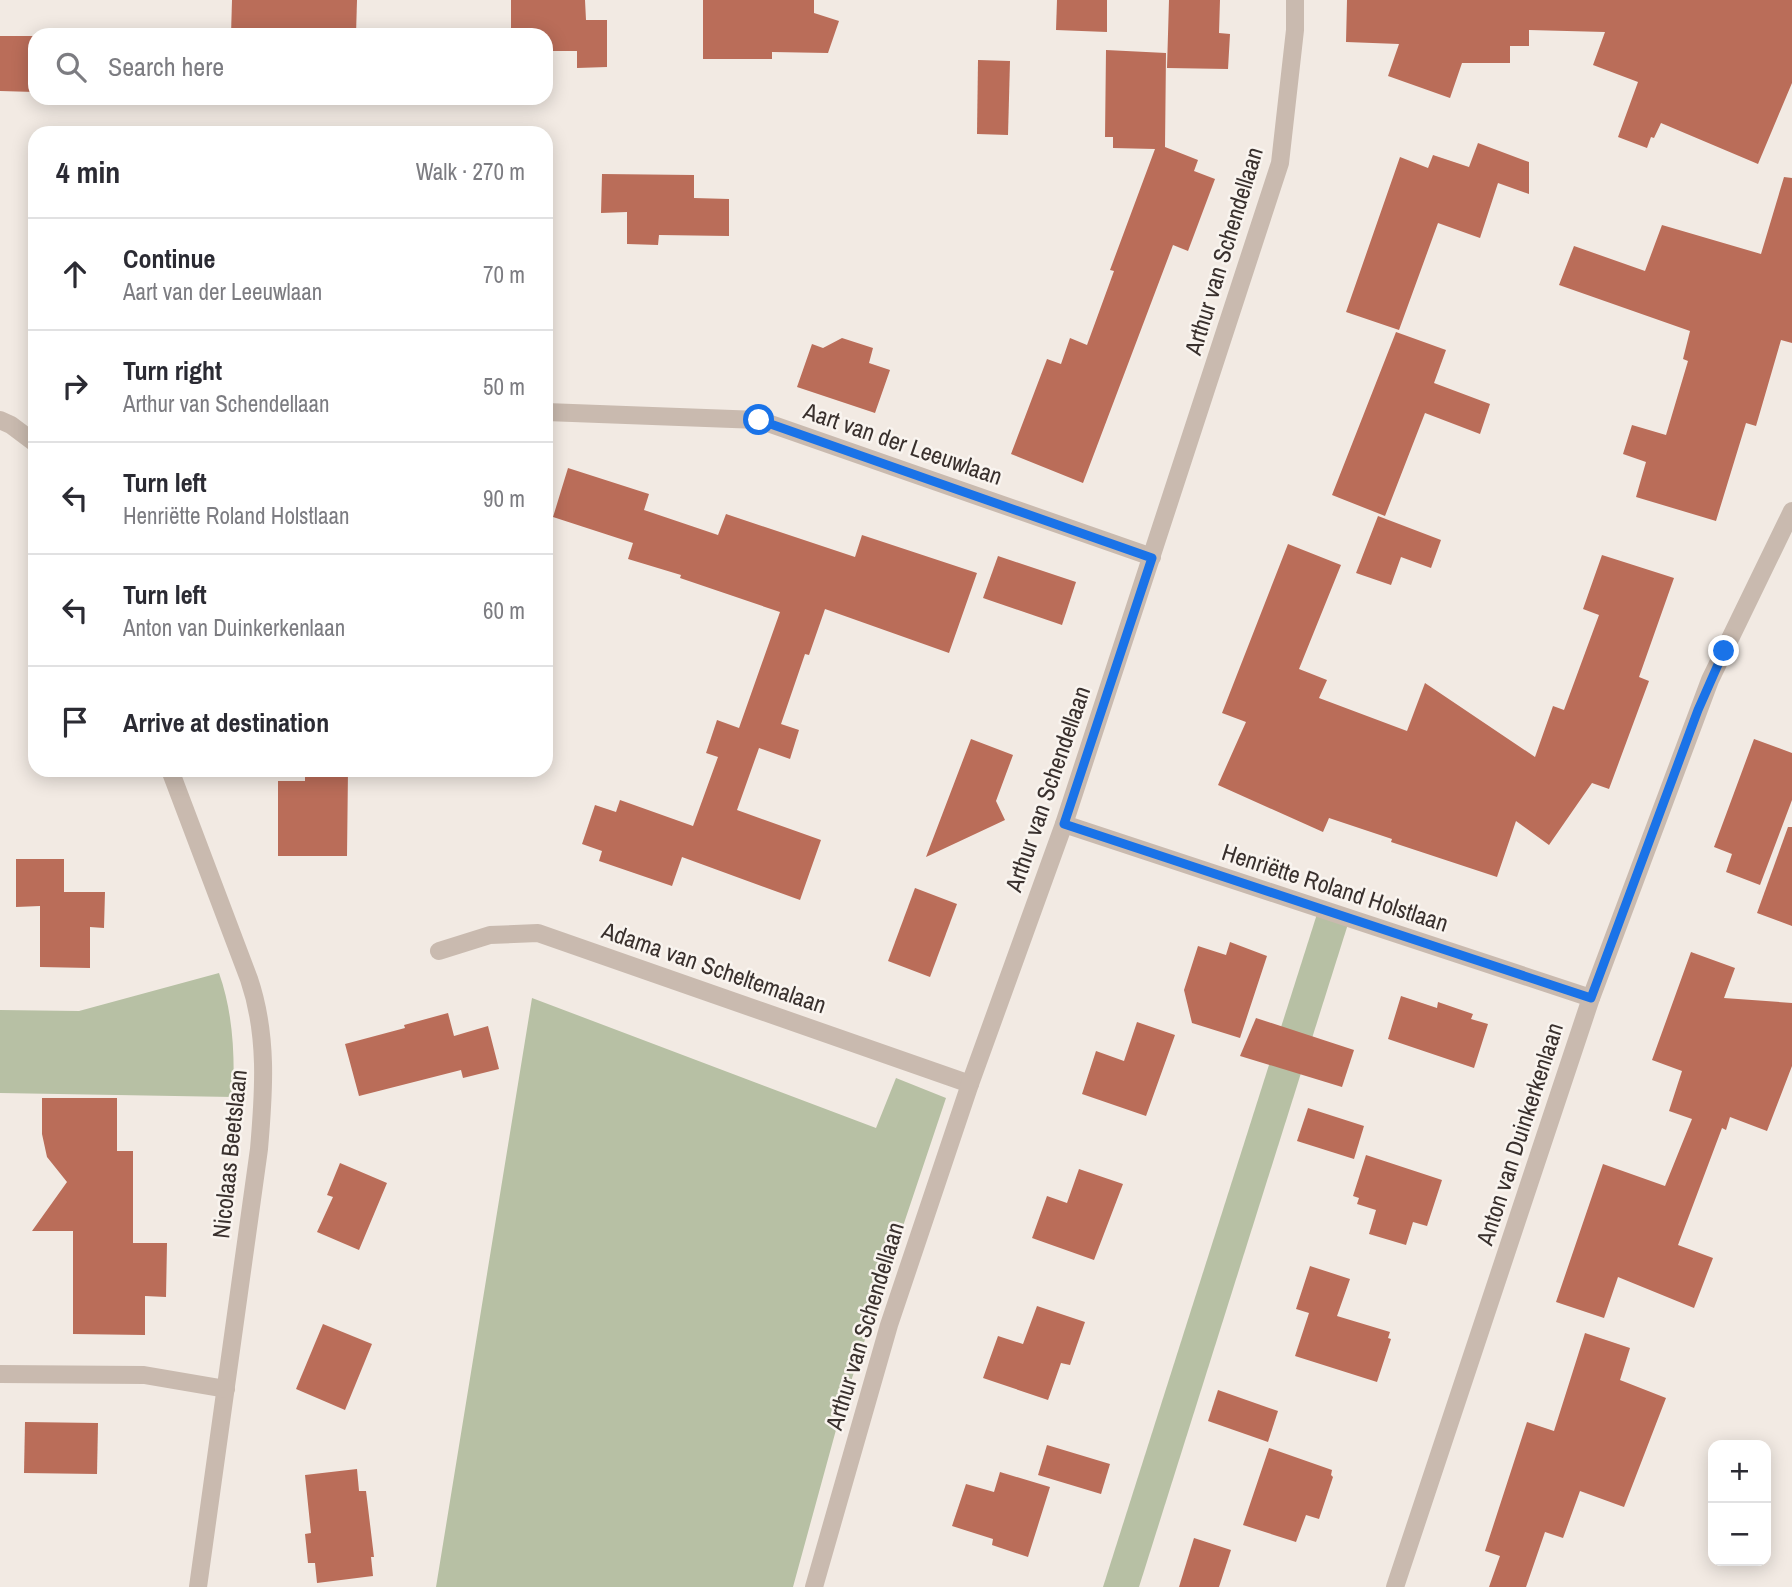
<!DOCTYPE html>
<meta charset="utf-8">
<style>
body{margin:0;font-family:"Archivo Narrow",sans-serif;background:#f2f2f3;color:#2b2b33}
.controls{position:absolute;right:21px;bottom:21px;display:grid;overflow:hidden;border-radius:14px;box-shadow:0 4px 18px #0003}
.controls button{width:63px;height:63px;display:grid;place-items:center;padding:0;border:0;border-bottom:2px solid #e1e1e2;background:#fff;color:#2b2b33;font:35px sans-serif}
.stop{position:absolute;width:21px;height:21px;margin:-16px;border:5px solid #1a73e8;border-radius:50%;background:#fff}
.stop.end{background:#1a73e8;border-color:#fff;box-shadow:0 2px 7px #0008}
.list{margin:0;padding:0;list-style:none}
h2{display:flex;justify-content:space-between;align-items:center;height:91px;margin:0;padding:0 28px;font-size:30px}
h2 small{font-size:23px;font-weight:400;color:#7c7c81}
.list li{display:grid;grid-template-columns:46px 1fr auto;gap:21px;align-items:center;box-sizing:border-box;height:112px;padding:0 28px;border-top:2px solid #e1e1e2}
.list b{display:block;font-size:26px;white-space:nowrap}
.list p{margin:0;font-size:23px;white-space:nowrap;color:#7c7c81}
.list em{font-size:23px;font-style:normal;color:#7c7c81}
.icon{flex:none;width:38px;height:38px;fill:none;stroke:currentColor;stroke-width:2;stroke-linecap:round;stroke-linejoin:round}
.map{position:relative;flex:none;width:1792px;height:1587px;overflow:hidden}
.search{position:absolute;background:#fff;box-shadow:0 4px 18px #0003;left:28px;top:28px;width:525px;height:77px;display:flex;align-items:center;gap:18px;box-sizing:border-box;padding:0 24px;border-radius:21px;color:#7c7c81;font-size:26px}
.panel{position:absolute;background:#fff;box-shadow:0 4px 18px #0003;left:28px;top:126px;width:525px;height:651px;border-radius:21px}
.map>svg:first-child{display:block}
.green{fill:#b7c0a4}
.building{fill:#ba6d59}
.lines{fill:none;stroke-linecap:round;stroke-linejoin:round}
.street{stroke:#c9baaf;stroke-width:18}
.route{stroke:#1a73e8;stroke-width:9}
.labels{text-anchor:middle;stroke-width:5;stroke-linejoin:round;paint-order:stroke}
.street-label{font-size:24px;fill:#39302d;stroke:#f9f4ef}
</style>
<div class="map">
<svg width="1792" height="1587" viewBox="0 0 1792 1587">
<rect width="100%" height="100%" fill="#f2eae3"/>
<!-- green -->
<g class="green">
<polygon points="1317,914 1348,924 1139,1587 1103,1587"/>
<path d="M 219,973 C 233,1012 235,1056 233,1097 L 0,1093 L 0,1010 L 79,1011 Z"/>
<polygon points="532,998 876,1128 896,1078 946,1098 842,1408 793,1587 436,1587"/>
</g>
<!-- building -->
<g class="building">
<polygon points="232,0 357,0 356,35 231,35"/>
<polygon points="511,0 585,0 586,20 607,20 607,67 577,68 577,51 546,51 546,35 511,35"/>
<polygon points="703,0 814,0 814,13 839,21 828,53 772,52 772,59 703,59"/>
<polygon points="1057,0 1107,0 1107,32 1056,30"/>
<polygon points="1169,0 1220,0 1219,33 1230,34 1228,69 1167,68"/>
<polygon points="1347,0 1792,0 1792,83 1758,164 1661,123 1654,138 1651,137 1647,148 1618,137 1638,82 1593,65 1605,32 1529,30 1529,46 1510,46 1510,63 1462,63 1450,98 1388,76 1399,44 1346,42"/>
<polygon points="0,36 35,36 35,92 0,91"/>
<polygon points="1106,50 1166,53 1165,147 1198,160 1194,171 1215,179 1188,251 1173,245 1083,483 1011,454 1047,359 1061,364 1070,338 1087,345 1114,271 1110,270 1155,149 1113,148 1113,137 1105,137"/>
<polygon points="978,60 1010,61 1008,135 977,134"/>
<polygon points="1478,143 1529,162 1529,194 1498,183 1480,238 1438,223 1399,330 1346,312 1400,157 1428,168 1433,155 1469,167"/>
<polygon points="602,174 694,175 694,198 729,199 729,236 659,235 658,245 627,244 627,212 601,213"/>
<polygon points="1784,177 1792,178 1792,343 1781,340 1756,426 1746,423 1716,521 1636,497 1646,462 1623,454 1632,425 1666,435 1688,361 1683,359 1690,331 1559,285 1574,246 1645,271 1662,225 1761,254"/>
<polygon points="1396,332 1446,350 1434,383 1490,404 1480,434 1425,413 1385,516 1332,495"/>
<polygon points="842,338 873,348 869,363 890,370 875,413 797,387 812,344 823,348"/>
<polygon points="568,468 649,494 644,510 718,535 726,514 855,557 862,535 977,573 949,653 825,609 809,655 805,654 781,724 799,730 790,759 759,748 737,810 821,840 800,900 682,857 672,886 599,861 602,851 582,844 595,805 616,812 620,800 693,826 718,757 706,753 717,720 739,728 780,612 680,578 681,575 628,559 633,543 553,517"/>
<polygon points="1378,516 1441,540 1431,568 1401,557 1391,585 1356,573"/>
<polygon points="1288,544 1341,565 1299,669 1327,680 1319,698 1407,731 1425,683 1535,757 1553,706 1564,710 1599,615 1583,609 1602,555 1674,578 1639,677 1649,681 1609,789 1592,783 1549,845 1516,821 1497,877 1391,842 1392,839 1329,818 1323,832 1218,785 1246,722 1222,713"/>
<polygon points="998,556 1076,582 1062,625 983,598"/>
<polygon points="971,739 1013,755 996,801 1005,820 926,857"/>
<polygon points="1754,739 1792,753 1792,800 1760,885 1726,872 1732,854 1714,847"/>
<polygon points="305,770 348,770 347,856 278,856 278,781 305,781"/>
<polygon points="1788,827 1792,827 1792,926 1757,913"/>
<polygon points="16,859 64,859 64,892 105,892 104,928 90,927 90,968 40,967 40,906 16,907"/>
<polygon points="915,888 957,904 930,977 888,961"/>
<polygon points="1230,942 1267,956 1240,1038 1192,1023 1184,990 1198,946 1226,955"/>
<polygon points="1691,952 1735,968 1724,998 1792,1003 1792,1066 1767,1131 1730,1117 1726,1130 1722,1128 1678,1245 1713,1258 1694,1308 1618,1277 1604,1318 1556,1302 1603,1164 1665,1186 1692,1119 1669,1111 1682,1071 1652,1060"/>
<polygon points="1401,996 1437,1008 1438,1002 1473,1014 1471,1019 1488,1024 1474,1068 1388,1039"/>
<polygon points="448,1013 454,1036 488,1026 499,1069 463,1078 461,1070 359,1096 345,1044 405,1028 404,1025"/>
<polygon points="1256,1018 1354,1050 1342,1087 1240,1056"/>
<polygon points="1137,1022 1175,1035 1146,1116 1082,1094 1096,1051 1124,1061"/>
<polygon points="42,1098 117,1098 117,1151 133,1151 133,1243 167,1243 166,1297 145,1296 145,1335 73,1334 73,1231 32,1231 67,1182 47,1157 42,1134"/>
<polygon points="1308,1108 1364,1126 1354,1159 1297,1141"/>
<polygon points="1366,1155 1442,1180 1427,1226 1413,1222 1406,1245 1369,1234 1376,1210 1357,1204 1359,1198 1353,1196"/>
<polygon points="340,1163 387,1183 359,1250 317,1232 333,1197 327,1195"/>
<polygon points="1079,1169 1123,1184 1094,1260 1032,1238 1047,1196 1067,1203"/>
<polygon points="1310,1266 1350,1279 1337,1316 1390,1332 1388,1338 1391,1339 1377,1382 1295,1356 1309,1313 1296,1309"/>
<polygon points="1037,1306 1085,1322 1070,1365 1061,1363 1048,1400 983,1378 998,1336 1023,1344"/>
<polygon points="323,1324 372,1344 345,1410 296,1389"/>
<polygon points="1585,1333 1630,1348 1620,1380 1666,1398 1624,1507 1580,1491 1563,1538 1545,1532 1526,1587 1489,1587 1500,1556 1485,1551 1527,1422 1554,1431"/>
<polygon points="1218,1390 1278,1411 1268,1442 1208,1421"/>
<polygon points="25,1422 98,1423 97,1474 24,1473"/>
<polygon points="1047,1445 1110,1464 1101,1494 1038,1475"/>
<polygon points="1269,1448 1332,1470 1331,1475 1333,1477 1319,1519 1306,1515 1296,1542 1243,1525"/>
<polygon points="357,1469 359,1491 366,1491 374,1557 371,1557 373,1576 317,1583 315,1563 308,1563 305,1534 311,1533 305,1475"/>
<polygon points="1000,1472 1050,1487 1028,1557 992,1545 993,1539 952,1526 966,1484 994,1492"/>
<polygon points="1194,1538 1231,1550 1219,1587 1179,1587"/>
</g>
<g class="lines">
<!-- street -->
<g class="street">
<polyline points="546,412 759,420 1152,557"/>
<polyline points="0,420 11,425 35,443"/>
<path d="M 170,770 L 249,979 C 268,1035 264,1091 259,1149 L 198,1587"/>
<polyline points="1064,824 1591,998"/>
<polyline points="439,951 490,935 538,933 970,1084"/>
<polyline points="0,1374 144,1375 226,1389"/>
<polyline points="814,1587 889,1325 970,1084 1064,824 1280,163 1295,30 1295,0"/>
<polyline points="1395,1587 1591,998 1710,680 1792,511"/>
</g>
</g>
<g class="lines">
<!-- route -->
<polyline class="route" points="759,420 1152,558 1064,824 1591,998 1698,710 1724,651"/>
</g>
<g class="labels">
<!-- street labels -->
<g class="street-label">
<text transform="translate(1224 251) rotate(-73)" y="8">Arthur van Schendellaan</text>
<text transform="translate(903 444) rotate(19)" y="8">Aart van der Leeuwlaan</text>
<text transform="translate(1048 789) rotate(-71)" y="8">Arthur van Schendellaan</text>
<text transform="translate(1335 888) rotate(18)" y="8">Henriëtte Roland Holstlaan</text>
<text transform="translate(714 968) rotate(19)" y="8">Adama van Scheltemalaan</text>
<text transform="translate(1520 1134) rotate(-72)" y="8">Anton van Duinkerkenlaan</text>
<text transform="translate(230 1154) rotate(-84)" y="8">Nicolaas Beetslaan</text>
<text transform="translate(865 1326) rotate(-73)" y="8">Arthur van Schendellaan</text>
</g>
</g>
</svg>
<div class="controls">
<button>+</button>
<button>−</button>
</div>
<div class="stop" style="left:759px;top:420px"></div>
<div class="stop end" style="left:1724px;top:651px"></div>
<div class="search"><svg class="icon" aria-label="search" viewBox="0 0 24 24"><circle cx="10" cy="10" r="6"/><path d="M15 15l6 6"/></svg>Search here</div>
<section class="panel">
<h2>4 min<small>Walk · 270 m</small></h2>
<ul class="list">
<li><svg class="icon" aria-label="ahead" viewBox="0 0 24 24"><path d="M12 20V5M6 11l6-6 6 6"/></svg><div><b>Continue</b><p>Aart van der Leeuwlaan</p></div><em>70 m</em></li>
<li><svg class="icon" aria-label="right" viewBox="0 0 24 24"><path d="M7 20v-9h11M14 6l5 5-5 5"/></svg><div><b>Turn right</b><p>Arthur van Schendellaan</p></div><em>50 m</em></li>
<li><svg class="icon" aria-label="left" viewBox="0 0 24 24"><path d="M17 20v-9H6M10 6l-5 5 5 5"/></svg><div><b>Turn left</b><p>Henriëtte Roland Holstlaan</p></div><em>90 m</em></li>
<li><svg class="icon" aria-label="left" viewBox="0 0 24 24"><path d="M17 20v-9H6M10 6l-5 5 5 5"/></svg><div><b>Turn left</b><p>Anton van Duinkerkenlaan</p></div><em>60 m</em></li>
<li><svg class="icon" aria-label="arrive" viewBox="0 0 24 24"><path d="M6 21V4h12l-3 4 3 4H6"/></svg><div><b>Arrive at destination</b></div></li>
</ul>
</section>
</div>
